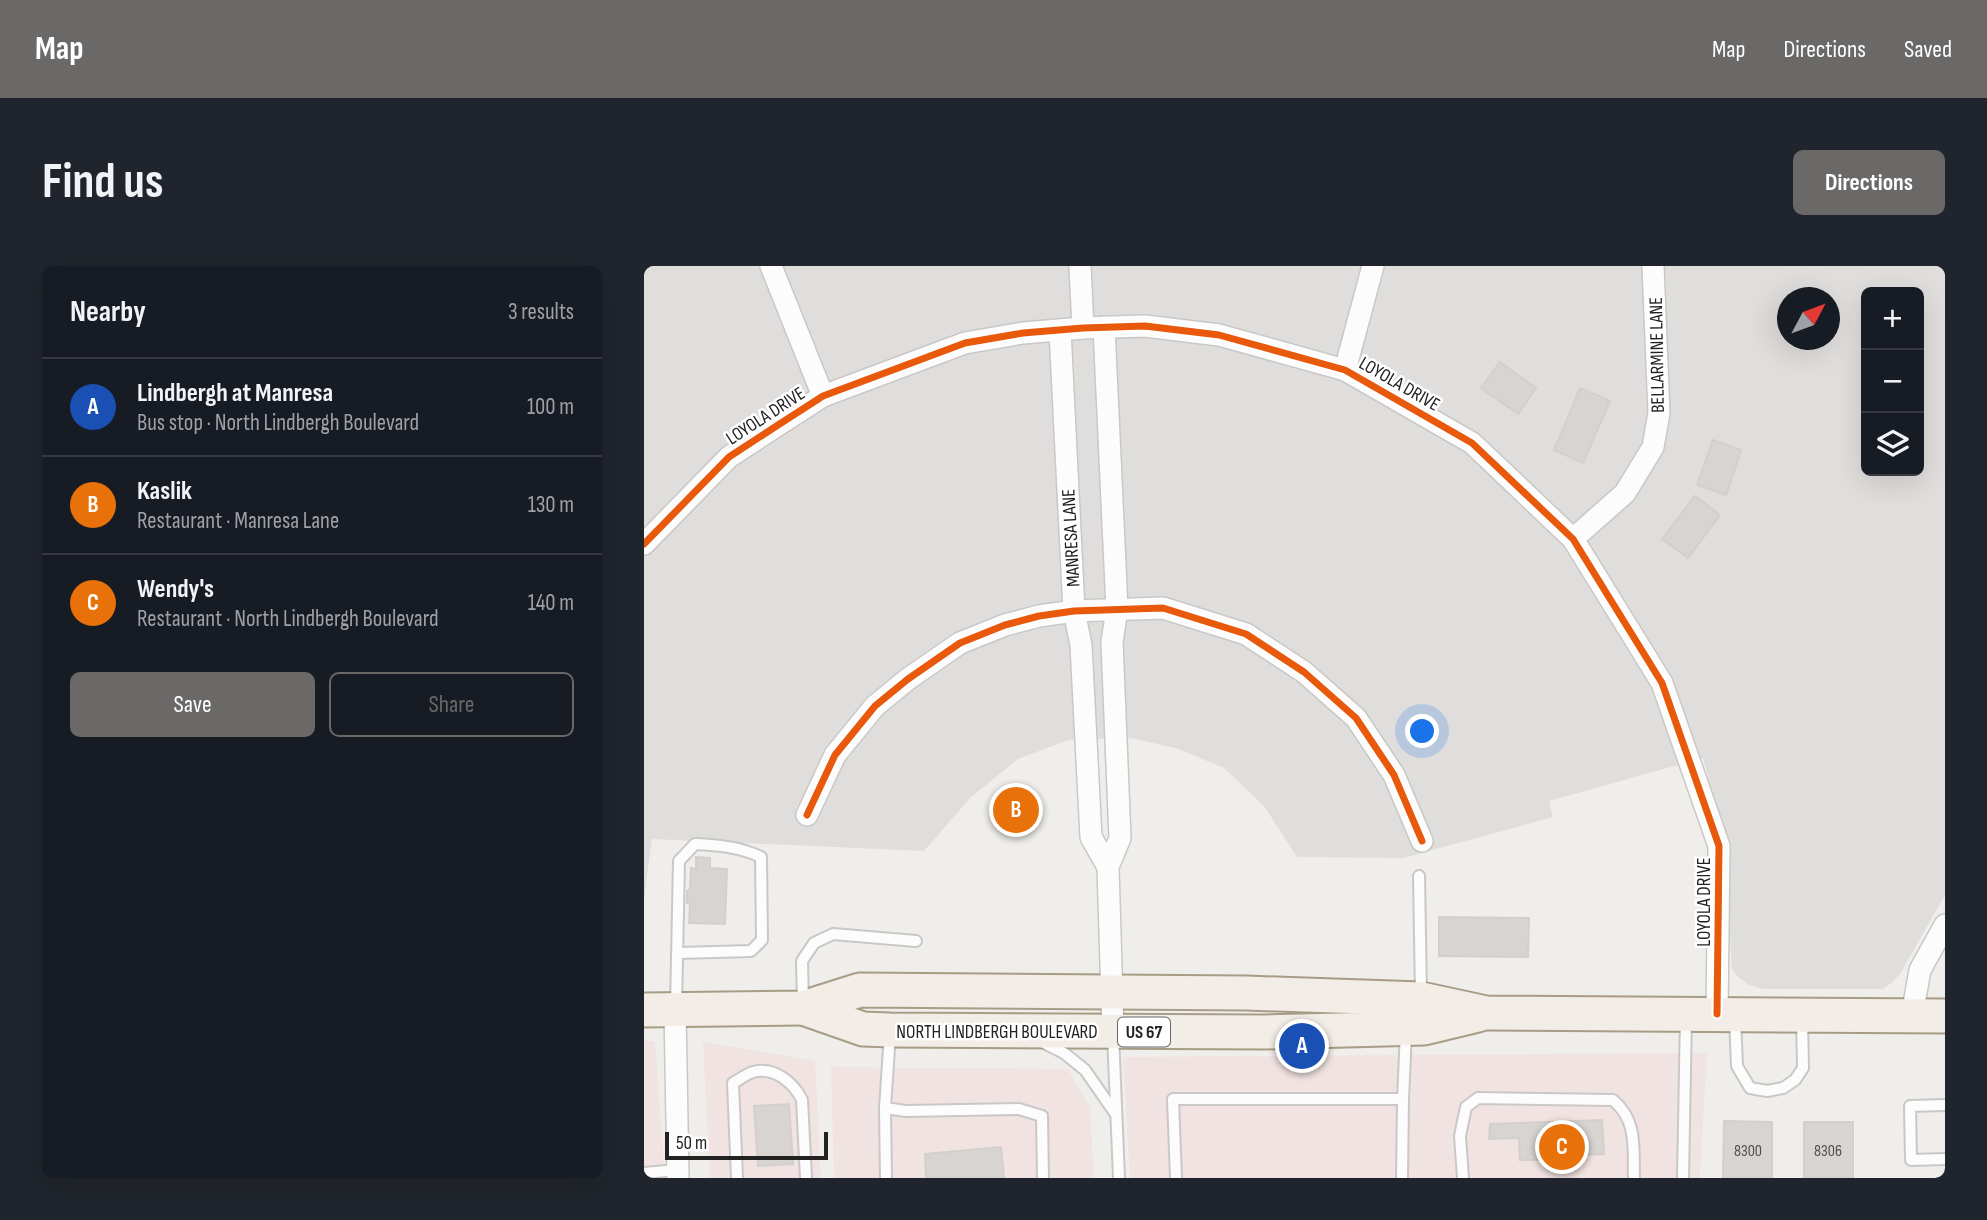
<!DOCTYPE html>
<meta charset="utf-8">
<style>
body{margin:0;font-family:"Sofia Sans Condensed",sans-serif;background:#20242c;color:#f1f3f6}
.controls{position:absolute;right:21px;top:21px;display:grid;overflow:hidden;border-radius:10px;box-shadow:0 7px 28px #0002}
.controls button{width:63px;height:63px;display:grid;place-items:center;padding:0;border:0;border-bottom:2px solid #363941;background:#171b24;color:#f1f3f6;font:35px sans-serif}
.compass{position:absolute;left:1133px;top:21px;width:63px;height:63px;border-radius:50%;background:#171b24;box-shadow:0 7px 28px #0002;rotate:49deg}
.scale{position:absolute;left:21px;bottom:18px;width:163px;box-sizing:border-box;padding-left:7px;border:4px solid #222;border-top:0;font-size:19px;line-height:24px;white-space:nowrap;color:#222;-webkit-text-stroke:5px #fff;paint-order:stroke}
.you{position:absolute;left:779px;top:466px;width:24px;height:24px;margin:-18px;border:5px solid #fff;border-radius:50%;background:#1a73e8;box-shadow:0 0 0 10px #1a73e833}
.badge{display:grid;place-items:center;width:46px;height:46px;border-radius:50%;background:#6a6968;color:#fff;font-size:23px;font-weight:700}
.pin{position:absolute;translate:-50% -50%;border:4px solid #fff;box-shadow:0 2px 7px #0006}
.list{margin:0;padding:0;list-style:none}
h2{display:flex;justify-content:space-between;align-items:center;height:91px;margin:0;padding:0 28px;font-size:30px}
h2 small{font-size:23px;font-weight:400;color:#9ea1a6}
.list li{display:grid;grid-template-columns:46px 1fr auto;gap:21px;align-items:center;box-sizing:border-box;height:98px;padding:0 28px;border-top:2px solid #363941}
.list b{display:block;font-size:26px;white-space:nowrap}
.list p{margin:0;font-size:23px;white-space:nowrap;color:#9ea1a6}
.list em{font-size:23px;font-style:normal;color:#9ea1a6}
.actions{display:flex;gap:14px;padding:21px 28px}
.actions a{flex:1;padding:16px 0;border:2px solid #6a6968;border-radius:10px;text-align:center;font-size:24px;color:#6a6968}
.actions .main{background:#6a6968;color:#fff}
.icon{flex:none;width:38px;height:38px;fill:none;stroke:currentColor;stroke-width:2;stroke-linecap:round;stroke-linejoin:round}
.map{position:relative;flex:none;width:1301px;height:912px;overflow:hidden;border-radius:10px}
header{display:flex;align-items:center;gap:42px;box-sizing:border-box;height:98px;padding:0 35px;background:#6a6968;color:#fff}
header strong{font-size:33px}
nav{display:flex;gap:38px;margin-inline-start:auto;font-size:24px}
.intro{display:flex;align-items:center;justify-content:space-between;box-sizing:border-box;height:168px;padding:0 42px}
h1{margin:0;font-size:49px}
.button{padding:18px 32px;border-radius:10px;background:#6a6968;color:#fff;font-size:24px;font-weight:700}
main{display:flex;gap:42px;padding:0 42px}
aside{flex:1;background:#171b24;border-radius:10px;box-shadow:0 7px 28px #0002}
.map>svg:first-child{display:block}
.residential{fill:#dfdedc;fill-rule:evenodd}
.commercial{fill:#f1e3e1}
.building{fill:#d7d4d2;stroke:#d3d0cc;stroke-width:2}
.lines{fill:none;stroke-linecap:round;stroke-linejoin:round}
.service-casing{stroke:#c9c8c7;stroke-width:14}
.minor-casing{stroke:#c9c8c7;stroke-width:24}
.primary-casing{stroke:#a79c86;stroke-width:37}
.service{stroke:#fdfcfc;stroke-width:10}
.minor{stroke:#fdfcfc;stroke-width:21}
.primary{stroke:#f3ede7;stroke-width:33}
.cycleway-casing{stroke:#fff;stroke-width:11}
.cycleway{stroke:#e8590c;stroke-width:7}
.labels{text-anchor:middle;stroke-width:5;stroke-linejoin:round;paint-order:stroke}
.number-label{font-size:16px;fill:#4f4e4e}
.shield{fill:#fff;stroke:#646464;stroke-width:2}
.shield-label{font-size:18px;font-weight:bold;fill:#222}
.street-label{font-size:19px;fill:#222;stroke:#fff}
</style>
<header>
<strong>Map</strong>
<nav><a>Map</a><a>Directions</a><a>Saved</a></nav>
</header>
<div class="intro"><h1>Find us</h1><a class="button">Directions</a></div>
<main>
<aside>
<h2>Nearby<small>3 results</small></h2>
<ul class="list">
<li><span class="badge" style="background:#1a4fb4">A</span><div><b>Lindbergh at Manresa</b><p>Bus stop · North Lindbergh Boulevard</p></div><em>100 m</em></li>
<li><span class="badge" style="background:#e8710a">B</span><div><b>Kaslik</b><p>Restaurant · Manresa Lane</p></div><em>130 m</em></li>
<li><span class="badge" style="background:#e8710a">C</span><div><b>Wendy's</b><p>Restaurant · North Lindbergh Boulevard</p></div><em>140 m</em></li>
</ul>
<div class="actions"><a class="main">Save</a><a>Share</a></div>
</aside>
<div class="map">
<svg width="1301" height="912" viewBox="0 0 1301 912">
<rect width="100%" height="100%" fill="#f0eeeb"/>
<!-- residential -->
<path class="residential" d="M 0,0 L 1301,0 L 1301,629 L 1256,708 L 1247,717 L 1239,723 L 1119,723 L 1105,719 L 1093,710 L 1088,703 L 1081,592 L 1074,548 L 1059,492 L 905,535 L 909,551 L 759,592 L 653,591 L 620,540 L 580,502 L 532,482 L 487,472 L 424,474 L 374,493 L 327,531 L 280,585 L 8,573 L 0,633 ZM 1222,26 L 1275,26 L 1275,205 L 1222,205 ZM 1143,32 L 1185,32 L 1185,74 L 1143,74 Z"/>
<!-- commercial -->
<g class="commercial">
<polygon points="0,775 11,775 21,912 0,912"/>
<polygon points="59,776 171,795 177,912 66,912"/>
<polygon points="1063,787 1056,912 486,912 479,791"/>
<polygon points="187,801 424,803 446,841 450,912 190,912"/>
</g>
<!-- building -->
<g class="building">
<polygon points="856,96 892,122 874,148 837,122"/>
<polygon points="936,122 966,135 939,197 910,184"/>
<polygon points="1069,174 1097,184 1082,229 1053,219"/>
<polygon points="1051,230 1076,249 1044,292 1018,273"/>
<polygon points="52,591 66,592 66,602 83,603 81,658 45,657 46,637 43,637 43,625 46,623 47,602 52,603"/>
<polygon points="795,651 885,652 884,691 795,690"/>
<polygon points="145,838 149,898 114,900 110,840"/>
<polygon points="958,854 960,888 939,889 939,893 876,894 875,872 845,873 846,858"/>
<polygon points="1080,855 1128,856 1128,912 1079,912"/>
<rect x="1160" y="856" width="49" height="56"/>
<polygon points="357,881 360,912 282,912 281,888"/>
</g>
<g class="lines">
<!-- service casing -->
<g class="service-casing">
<g id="service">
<polyline points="775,610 777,730"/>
<polyline points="159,737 158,695 170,677 189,668 272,675"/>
<path d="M 32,741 L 35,595 L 51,578 C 74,579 96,581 117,591 L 118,674 L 107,685 L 34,687"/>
<polyline points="1091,752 1093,800 1106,822 1123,825 1139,822 1151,814 1159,802 1158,751"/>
<polyline points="469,768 475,912"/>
<polyline points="396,775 420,787 441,804 471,847"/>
<polyline points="1301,839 1266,840 1267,894 1301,893"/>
<polyline points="241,842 262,845 375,843 398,850 399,912"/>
<polyline points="0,907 33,904"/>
<path d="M 93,912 L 89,817 C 95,814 102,808 109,806 C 130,800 150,817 158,834 L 162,912"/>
<polyline points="242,912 241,842 246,767"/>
<polyline points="532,912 529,833 759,833 762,766"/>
<polyline points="758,912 759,833"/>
<path d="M 819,912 L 816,870 L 822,841 L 834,832 L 969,834 C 994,855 989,882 990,912"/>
<polyline points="1039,912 1042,750"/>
</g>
</g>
<!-- minor casing -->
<g class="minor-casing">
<g id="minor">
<polyline points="127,0 179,130"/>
<polyline points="436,0 439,62"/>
<polyline points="460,61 473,343 468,376 476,572 464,601 469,766"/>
<polyline points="416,64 430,345 437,379 447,571 464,601"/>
<polyline points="701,104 729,0"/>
<polyline points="929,273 981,227 1009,181 1015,147 1009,0"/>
<polyline points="0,278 85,191 134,159 179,130 321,77 379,67 439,62 501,60 575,69 701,104 828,177 929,273 1018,417 1075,580 1073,748"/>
<polyline points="163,549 191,489 231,440 264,413 316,377 361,359 395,350 430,345 519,342 602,368 660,406 712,452 750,509 778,575"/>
<polyline points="31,744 34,912"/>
<polyline points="1268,749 1276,704 1301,659"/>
</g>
</g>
<!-- primary casing -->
<g class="primary-casing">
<g id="primary">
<polyline points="159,742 219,763 246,764 621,766 780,762 834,749"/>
<polyline points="0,744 159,742 216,724 602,727 777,733 842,747 1301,750"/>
</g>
</g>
<!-- service -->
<use href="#service" class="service"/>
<!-- minor -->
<use href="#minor" class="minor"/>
<!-- primary -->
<use href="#primary" class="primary"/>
<!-- cycleway casing -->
<g class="cycleway-casing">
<g id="cycleway">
<polyline points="0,278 85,191 134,159 179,130 321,77 379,67 439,62 501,60 575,69 701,104 828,177 929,273 1018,417 1075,580 1073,748"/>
<polyline points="163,549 191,489 231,440 264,413 316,377 361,359 395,350 430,345 519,342 602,368 660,406 712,452 750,509 778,575"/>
</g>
</g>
<!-- cycleway -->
<use href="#cycleway" class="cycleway"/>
</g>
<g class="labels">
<!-- number labels -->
<g class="number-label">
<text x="1104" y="890">8300</text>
<text x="1184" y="890">8306</text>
</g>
<!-- shield labels -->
<rect class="shield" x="474" y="751.5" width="52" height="29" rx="5"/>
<g class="shield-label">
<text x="500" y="772">US 67</text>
</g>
<!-- street labels -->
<g class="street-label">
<text transform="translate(1012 89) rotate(-91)" y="7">BELLARMINE LANE</text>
<text transform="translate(756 117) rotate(30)" y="7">LOYOLA DRIVE</text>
<text transform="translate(121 149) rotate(-33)" y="7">LOYOLA DRIVE</text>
<text transform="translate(426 272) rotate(-93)" y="7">MANRESA LANE</text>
<text transform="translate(1059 636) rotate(-90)" y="7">LOYOLA DRIVE</text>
<text x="353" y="772">NORTH LINDBERGH BOULEVARD</text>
</g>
</g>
</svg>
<div class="controls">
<button>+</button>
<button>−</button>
<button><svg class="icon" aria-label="layers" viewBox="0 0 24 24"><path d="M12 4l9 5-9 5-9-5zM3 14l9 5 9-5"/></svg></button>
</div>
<svg class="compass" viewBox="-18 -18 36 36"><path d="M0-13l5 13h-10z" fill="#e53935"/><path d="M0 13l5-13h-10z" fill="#9ea1a6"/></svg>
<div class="scale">50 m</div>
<div class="you"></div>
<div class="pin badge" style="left:658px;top:780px;background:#1a4fb4">A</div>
<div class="pin badge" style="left:372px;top:544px;background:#e8710a">B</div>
<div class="pin badge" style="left:918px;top:881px;background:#e8710a">C</div>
</div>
</main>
